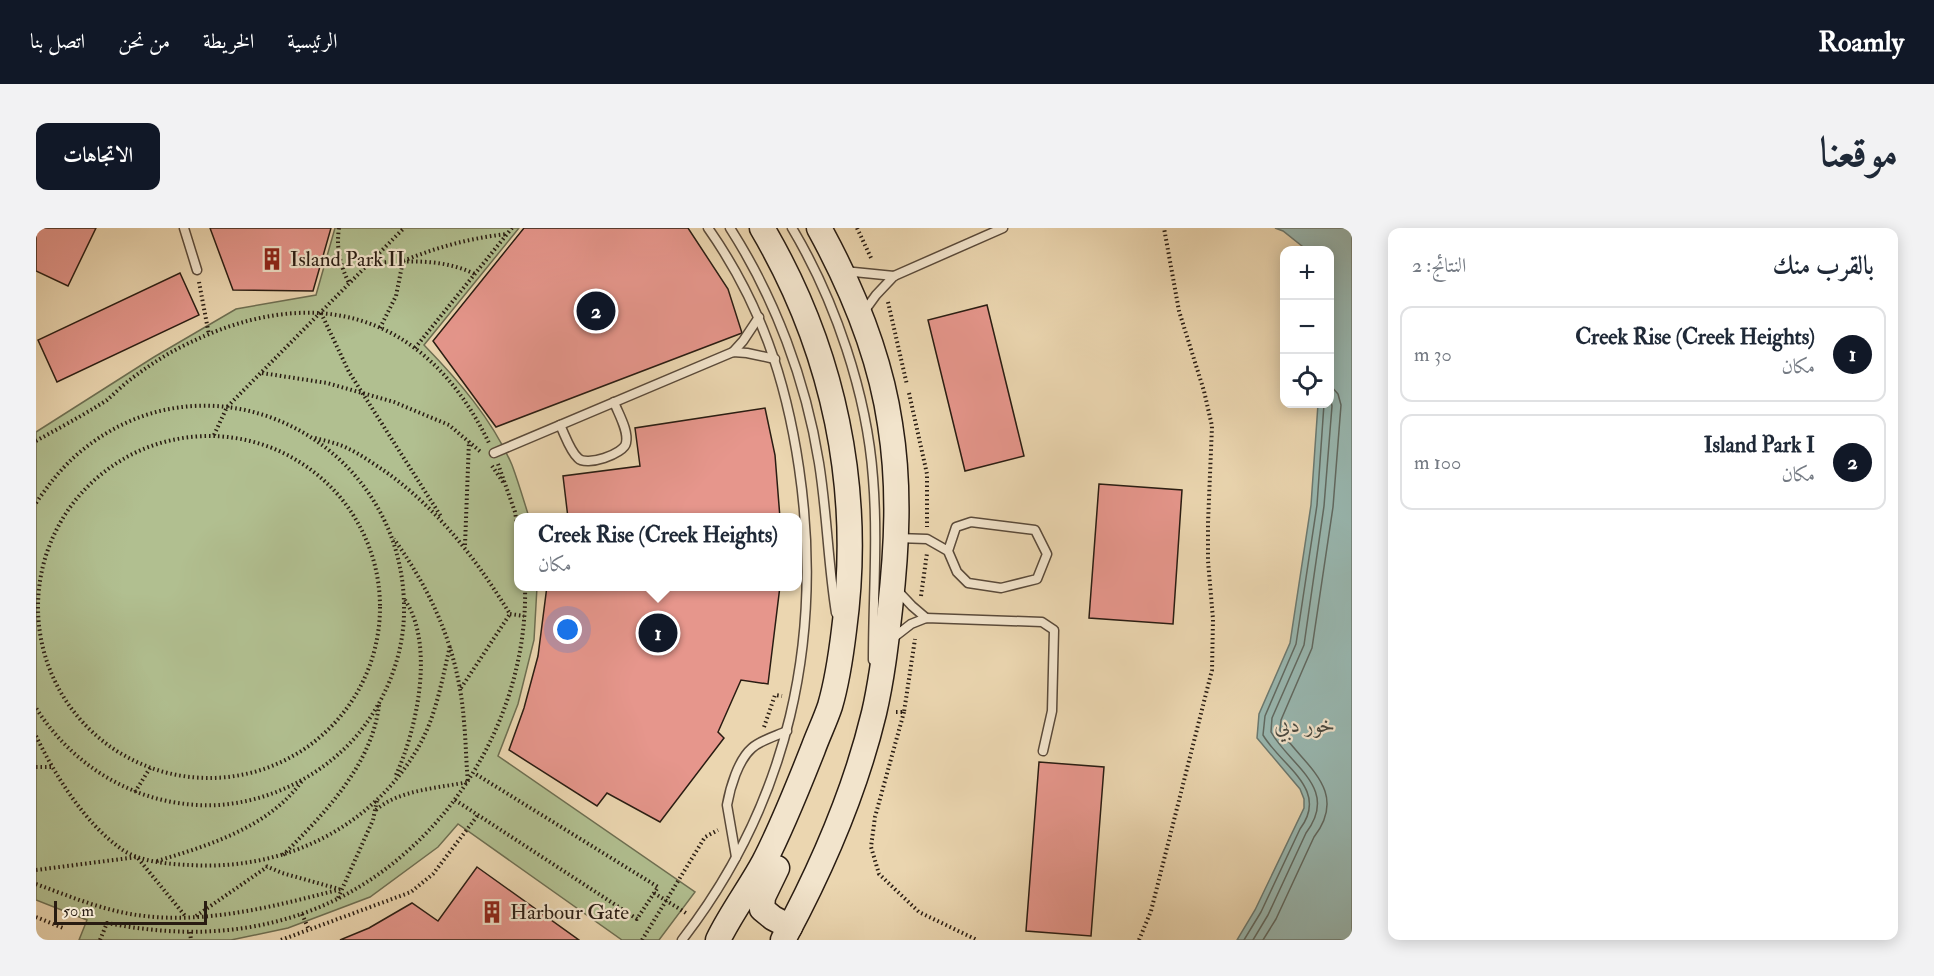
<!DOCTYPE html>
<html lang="ar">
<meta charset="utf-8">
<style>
body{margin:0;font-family:"IM FELL Double Pica",Amiri,serif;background:#f2f2f3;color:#1f2937;direction:rtl}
.controls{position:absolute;right:18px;top:18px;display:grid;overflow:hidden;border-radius:12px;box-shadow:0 3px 15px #0003}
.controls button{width:54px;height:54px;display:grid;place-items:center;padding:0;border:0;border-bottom:2px solid #e0e1e3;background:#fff;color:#1f2937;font:30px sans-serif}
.scale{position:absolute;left:18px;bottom:15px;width:153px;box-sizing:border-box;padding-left:6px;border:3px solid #291c12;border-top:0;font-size:16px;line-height:21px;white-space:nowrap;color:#291c12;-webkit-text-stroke:4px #f2e4cc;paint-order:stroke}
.you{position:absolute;left:532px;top:402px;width:21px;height:21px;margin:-15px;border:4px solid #fff;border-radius:50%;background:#1a73e8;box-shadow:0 0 0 9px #1a73e833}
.badge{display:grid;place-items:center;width:39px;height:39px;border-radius:50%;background:#111827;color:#fff;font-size:20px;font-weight:700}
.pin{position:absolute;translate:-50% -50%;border:3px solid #fff;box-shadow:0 2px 6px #0006}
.popup{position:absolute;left:478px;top:285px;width:288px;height:78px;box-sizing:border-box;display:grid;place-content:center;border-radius:12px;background:#fff;filter:drop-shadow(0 2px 4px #0005);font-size:20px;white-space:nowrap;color:#747a83}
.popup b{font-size:22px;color:#1f2937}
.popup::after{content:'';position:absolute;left:50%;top:100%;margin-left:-12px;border:12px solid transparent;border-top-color:#fff}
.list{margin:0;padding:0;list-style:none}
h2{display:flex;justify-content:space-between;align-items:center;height:78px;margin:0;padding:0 24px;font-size:26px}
h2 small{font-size:20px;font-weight:400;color:#747a83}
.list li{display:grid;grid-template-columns:39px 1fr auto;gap:18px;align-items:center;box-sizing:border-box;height:96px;margin:0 12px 12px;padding:0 12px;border:2px solid #e0e1e3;border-radius:12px}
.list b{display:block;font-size:22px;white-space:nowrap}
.list p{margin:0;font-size:20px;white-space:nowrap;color:#747a83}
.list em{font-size:20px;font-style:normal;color:#747a83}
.icon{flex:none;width:33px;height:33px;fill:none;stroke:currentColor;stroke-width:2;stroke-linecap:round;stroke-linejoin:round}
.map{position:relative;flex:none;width:1316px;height:712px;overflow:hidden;direction:ltr;border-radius:12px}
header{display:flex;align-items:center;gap:36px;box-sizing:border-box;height:84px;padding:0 30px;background:#111827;color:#fff}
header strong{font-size:28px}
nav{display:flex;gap:33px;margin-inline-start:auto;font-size:21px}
.intro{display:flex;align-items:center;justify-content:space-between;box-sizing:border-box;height:144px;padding:0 36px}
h1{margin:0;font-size:42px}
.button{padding:15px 27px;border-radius:12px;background:#111827;color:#fff;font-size:21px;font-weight:700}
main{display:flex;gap:36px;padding:0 36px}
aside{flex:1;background:#fff;border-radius:12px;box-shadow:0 3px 15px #0003}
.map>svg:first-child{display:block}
.green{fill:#b1bf90;stroke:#6d6e51;stroke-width:1.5}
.water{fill:#99b8b1;stroke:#6c7a71;stroke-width:1.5}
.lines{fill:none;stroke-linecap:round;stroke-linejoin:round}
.shore{stroke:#616a62;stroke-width:1.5}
.building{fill:#e6968c;stroke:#291c12;stroke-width:1.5}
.lane-casing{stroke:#5a4a3a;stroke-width:11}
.secondary-casing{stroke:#291c12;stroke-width:27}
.path{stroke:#291c12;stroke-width:4;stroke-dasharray:1.5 3;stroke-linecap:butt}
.lane{stroke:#f2e4cc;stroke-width:8}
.secondary{stroke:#f2e4cc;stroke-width:24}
.labels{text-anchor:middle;stroke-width:4.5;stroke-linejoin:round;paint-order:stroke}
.poi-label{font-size:21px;fill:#291c12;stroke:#f2e4cc;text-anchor:start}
.water-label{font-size:22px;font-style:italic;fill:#4b4b42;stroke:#f2e4cc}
</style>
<header>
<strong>Roamly</strong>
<nav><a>الرئيسية</a><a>الخريطة</a><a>من نحن</a><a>اتصل بنا</a></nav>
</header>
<div class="intro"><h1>موقعنا</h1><a class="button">الاتجاهات</a></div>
<main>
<aside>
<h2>بالقرب منك<small>النتائج: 2</small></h2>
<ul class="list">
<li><span class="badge">1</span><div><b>Creek Rise (Creek Heights)</b><p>مكان</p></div><em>30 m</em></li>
<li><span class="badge">2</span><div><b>Island Park I</b><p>مكان</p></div><em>100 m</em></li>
</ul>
</aside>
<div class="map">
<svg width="1316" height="712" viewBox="0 0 1316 712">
<rect width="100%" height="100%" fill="#ebd6b0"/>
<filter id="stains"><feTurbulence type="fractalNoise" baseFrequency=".00333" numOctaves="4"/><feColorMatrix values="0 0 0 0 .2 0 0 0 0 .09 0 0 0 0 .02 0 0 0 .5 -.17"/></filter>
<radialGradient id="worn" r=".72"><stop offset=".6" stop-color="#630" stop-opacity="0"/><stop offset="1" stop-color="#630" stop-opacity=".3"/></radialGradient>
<!-- green -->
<path class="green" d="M 299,0 L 483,0 L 388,117 C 422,152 456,191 476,237 C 482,253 487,270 492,286 L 492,289 L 482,290 L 482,358 L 501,359 L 498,412 L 482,476 L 462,528 L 659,664 L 623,712 L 586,712 L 422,596 L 402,619 L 334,669 L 252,700 L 195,712 L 43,712 L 51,692 L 0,672 L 0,204 L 118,129 L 200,81 L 280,67 Z"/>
<!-- water -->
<polygon class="water" points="1239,0 1316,0 1316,712 1201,712 1219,682 1268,580 1268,571 1264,561 1221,510 1223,486 1254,415 1275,277 1282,176 1294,176 1294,22 1271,22 1247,3"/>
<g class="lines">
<!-- shore -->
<g class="shore">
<path d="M 1208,712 L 1225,684 L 1264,601 C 1294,561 1245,538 1227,507 L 1229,488 L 1260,416 L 1281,277 L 1288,176"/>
<path d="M 1217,712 L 1232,687 L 1270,605 C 1304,560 1254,538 1235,504 L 1236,490 L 1268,417 L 1288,278 L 1296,178 L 1294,169"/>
<path d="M 1227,712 L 1240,691 L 1278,609 C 1314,562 1267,537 1244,502 L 1245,492 L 1276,420 L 1297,279 L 1305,177 L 1302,166 L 1294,157"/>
</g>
</g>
<!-- building -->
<g class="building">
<polygon points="0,0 60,0 32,58 0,43"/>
<polygon points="174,0 295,0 277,63 197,62"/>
<polygon points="488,0 652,0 692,61 706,105 460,199 397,113"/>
<polygon points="144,45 163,87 21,154 2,112"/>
<polygon points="951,77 988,228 929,243 892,92"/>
<polygon points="729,180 739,227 744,290 532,290 527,248 604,238 599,200"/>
<polygon points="1063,256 1146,262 1137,396 1053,390"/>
<polygon points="511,358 744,358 732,456 705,452 682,504 688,510 624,594 571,565 561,578 473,522 488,480 502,428"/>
<polygon points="1003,534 1068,539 1055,708 990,703"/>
<polygon points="441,639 543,712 304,712 333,700 376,675 402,693"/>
</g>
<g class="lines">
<!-- lane casing -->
<g class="lane-casing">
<g id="lane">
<polyline points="148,0 161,42"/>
<path d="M 694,0 C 739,70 770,153 783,235 C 791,285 792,335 800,385"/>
<path d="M 756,0 C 799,72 831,166 837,250 C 842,310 837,371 837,432"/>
<polyline points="808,43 858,48"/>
<polyline points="827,85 840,67 858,48 967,0"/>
<polyline points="697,124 707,113 723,89"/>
<path d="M 524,197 C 529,207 534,223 542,230 C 550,239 588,226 590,215 C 593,203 582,185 578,174"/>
<polyline points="458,225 697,124 711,125 739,131"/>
<polyline points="861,310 891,311 912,323 921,344 932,355 965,360 1001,351 1011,326 999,302 935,294 920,299 912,323"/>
<polyline points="860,361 876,378 890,390"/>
<polyline points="857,410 875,396 890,390 1006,394 1018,402 1016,483 1007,523"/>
<path d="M 700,629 L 691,577 C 694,560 702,532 716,520 C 725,512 740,508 751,503"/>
<path d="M 646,712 C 753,574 788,411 763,240 C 750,151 724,74 672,0"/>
</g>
</g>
<!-- secondary casing -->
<g class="secondary-casing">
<g id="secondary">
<polyline points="741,640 727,669 726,681 737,690 754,699"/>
<path d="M 682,712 C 695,685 714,660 728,634 C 747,597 762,559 777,521 C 782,507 789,493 794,478 C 801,454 805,427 808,402 C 827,261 798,122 726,0"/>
<path d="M 747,712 C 786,640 819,564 838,485 C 846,451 850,416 854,381 C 861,319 864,258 854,196 C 844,128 816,60 783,0"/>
</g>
</g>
<!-- path -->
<g class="path">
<path d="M 303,0 C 300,20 304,37 313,55"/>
<polyline points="821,0 836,32"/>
<path d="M 335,35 C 372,33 405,30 439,46"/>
<polyline points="163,54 173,107"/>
<polyline points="852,74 871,157"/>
<polyline points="285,85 313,144 406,290"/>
<path d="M 344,100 L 360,68 L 367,33 C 401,19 435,10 471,6"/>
<polyline points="379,120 476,0"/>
<polyline points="226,145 291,155 358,174 413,197 446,225"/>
<polyline points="873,165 891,246 891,299"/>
<polyline points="178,207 191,179 368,0"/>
<circle cx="173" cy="379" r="171"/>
<path d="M 279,210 C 290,213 301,215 311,220 C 324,226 338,236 350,244 C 403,282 440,331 474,386"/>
<path d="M 0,213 C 23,200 48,187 71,172 C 79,165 87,157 95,151 C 111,139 127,128 145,119 C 274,53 388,81 453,215"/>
<polyline points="462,236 479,284 482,302"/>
<polyline points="456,238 467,254"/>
<path d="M 0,275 C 13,256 26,239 44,224 C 177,113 372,215 368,386 C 367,429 350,471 323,505 C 289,546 237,573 183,577 C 108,581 40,543 0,480"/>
<polyline points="429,317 433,213"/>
<polyline points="885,368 891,325"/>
<polyline points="474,386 488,388"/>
<polyline points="425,460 474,386"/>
<polyline points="860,484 868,484 879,411"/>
<polyline points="868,484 839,589 835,619 843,646 883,684 941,712"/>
<polyline points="728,499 739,467 746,468"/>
<path d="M 0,508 C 19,547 48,594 84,620 C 103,634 131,636 154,637 C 246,643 336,601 383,518 C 400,488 406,452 414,418"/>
<polyline points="0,539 16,539"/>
<path d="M 360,547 C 381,501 399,417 369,372"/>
<polyline points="99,564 114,540"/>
<polyline points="419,572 601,691 622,659 438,545"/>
<path d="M 340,582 C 362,562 403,560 432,554 C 430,534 430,514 428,494 C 423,425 398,367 358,311"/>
<path d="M 247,627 C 288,586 336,537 343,477"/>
<path d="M 121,633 C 174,617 233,599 266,553"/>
<polyline points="230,638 246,645 303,661"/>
<polyline points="0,642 101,629 150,689"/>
<path d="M 0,656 C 33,668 66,682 101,687 C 169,697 240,678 305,661"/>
<polyline points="618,665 650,685"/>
<polyline points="302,670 337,592 341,572"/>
<polyline points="266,686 273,702"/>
<polyline points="160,688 231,639"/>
<polyline points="0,689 27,700"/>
<polyline points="154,704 155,712"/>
<path d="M 64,712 L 71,695 C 127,706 186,708 242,693 C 388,656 493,507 489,358"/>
<polyline points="245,712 375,664 397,646 442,587"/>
<polyline points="606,712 669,609 682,602"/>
<polyline points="1103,712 1115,683 1176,442 1177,391 1172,333 1172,295 1176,198 1168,163 1143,83 1128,0"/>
</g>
<!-- lane -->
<use href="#lane" class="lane"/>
<!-- secondary -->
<use href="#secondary" class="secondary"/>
</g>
<!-- icons -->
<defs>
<g id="building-bare" transform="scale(1.8)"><path d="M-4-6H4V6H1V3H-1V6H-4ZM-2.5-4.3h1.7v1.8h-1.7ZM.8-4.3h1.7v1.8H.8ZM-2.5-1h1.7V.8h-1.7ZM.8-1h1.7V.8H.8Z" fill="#8f2418" stroke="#f2e4cc" stroke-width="2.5" paint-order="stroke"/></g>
</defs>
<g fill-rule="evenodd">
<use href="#building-bare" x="236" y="31"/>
<use href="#building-bare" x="456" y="684"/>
</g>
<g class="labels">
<!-- poi labels -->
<g class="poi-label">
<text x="254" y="38">Island Park II</text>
<text x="474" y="691">Harbour Gate</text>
</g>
<!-- water labels -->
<g class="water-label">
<text x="1269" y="504">خور دبي</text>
</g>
</g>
<rect width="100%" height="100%" filter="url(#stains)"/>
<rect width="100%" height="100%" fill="url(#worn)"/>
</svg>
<div class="controls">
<button>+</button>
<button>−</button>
<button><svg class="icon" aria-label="locate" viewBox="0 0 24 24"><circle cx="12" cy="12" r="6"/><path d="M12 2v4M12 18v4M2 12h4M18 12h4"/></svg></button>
</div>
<div class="scale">50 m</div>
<div class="you"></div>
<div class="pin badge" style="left:622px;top:405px">1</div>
<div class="popup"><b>Creek Rise (Creek Heights)</b>مكان</div>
<div class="pin badge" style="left:560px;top:83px">2</div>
</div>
</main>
